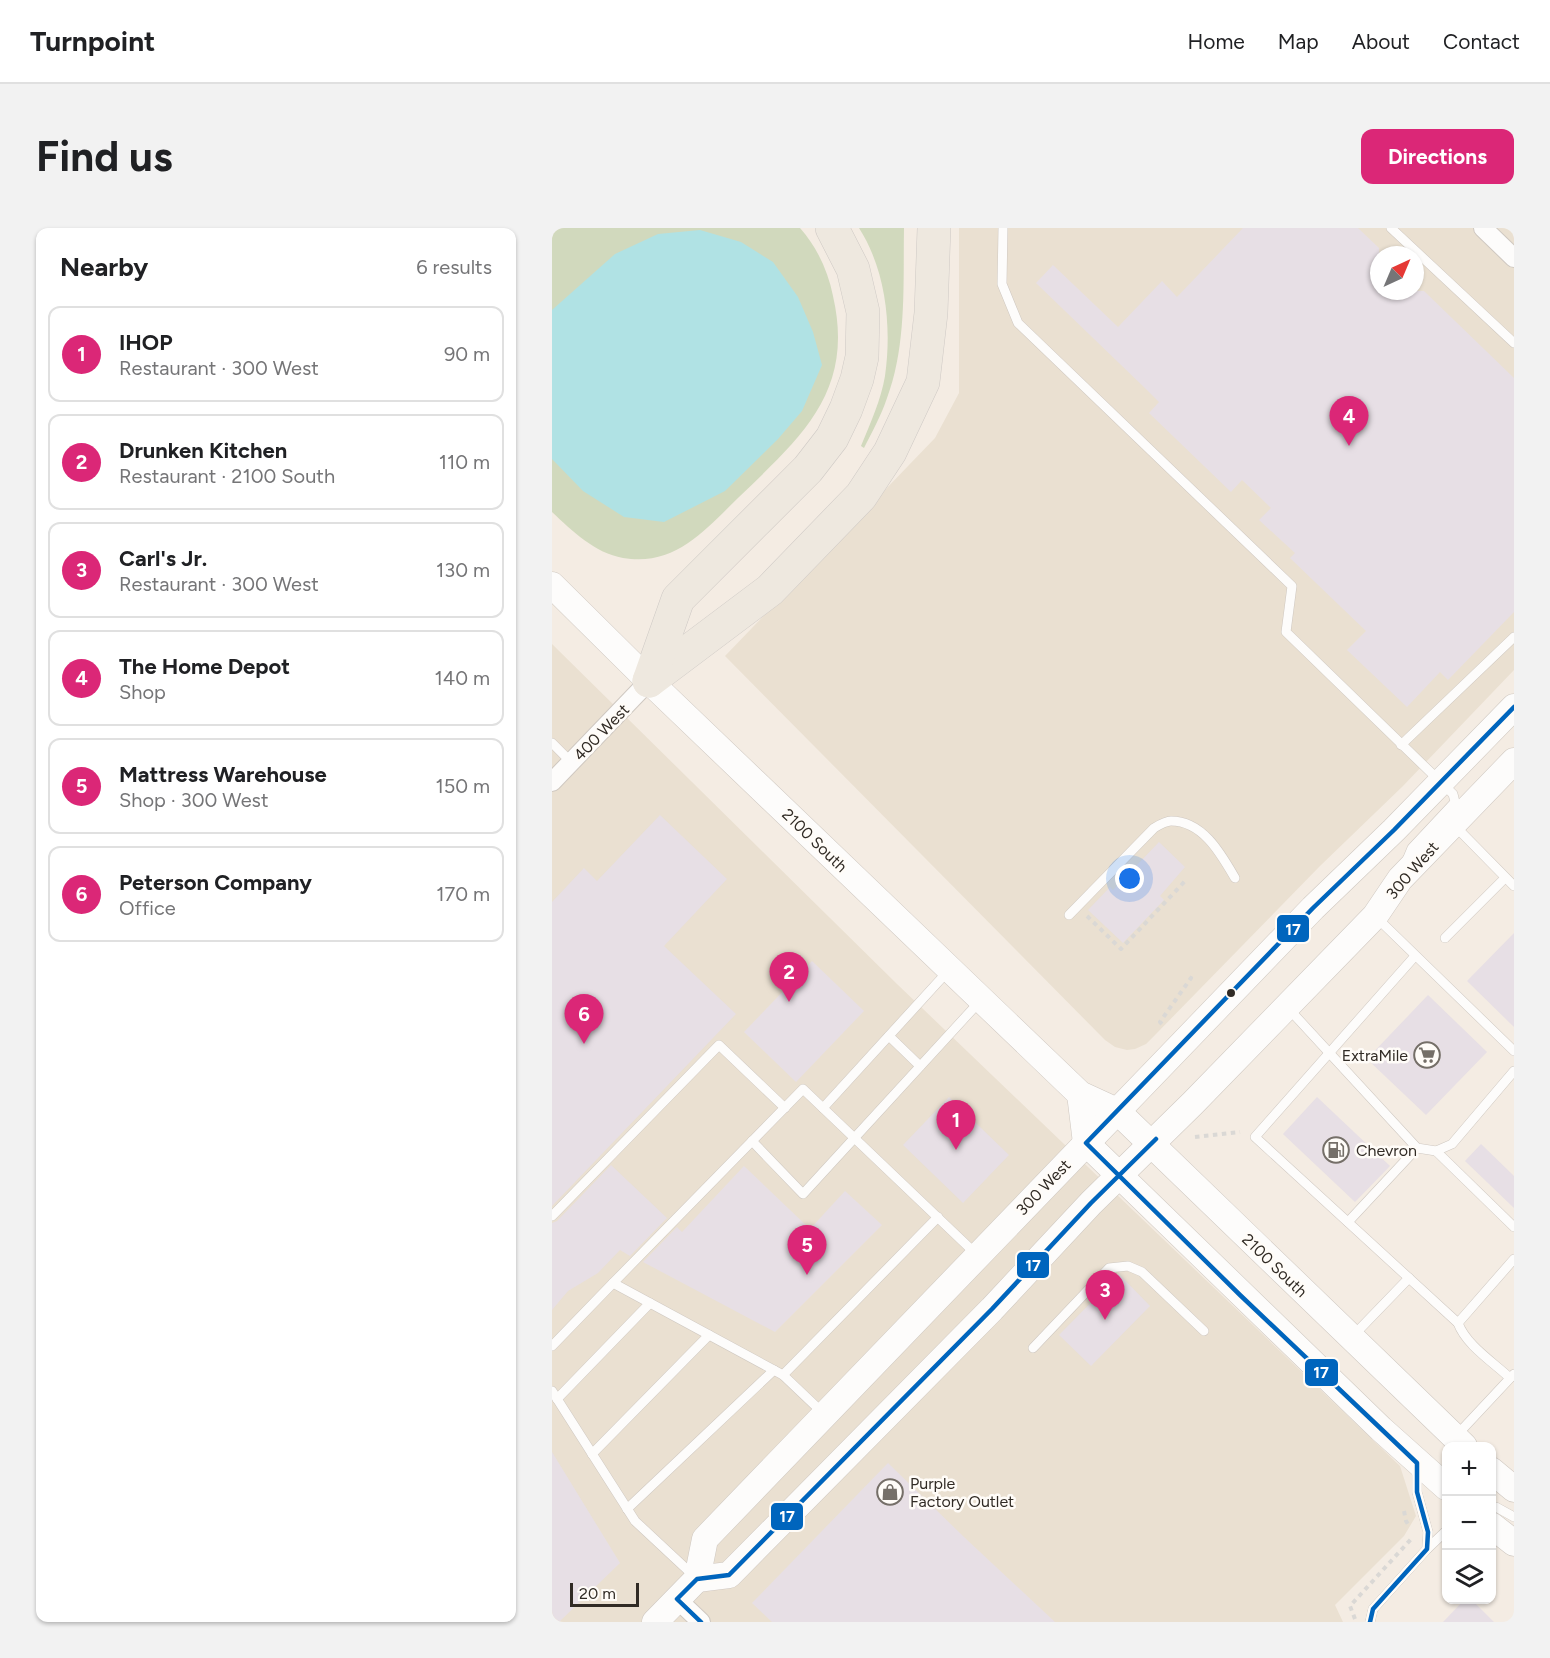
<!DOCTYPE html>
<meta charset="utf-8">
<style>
body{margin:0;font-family:Figtree,sans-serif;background:#f2f2f2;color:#202124}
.controls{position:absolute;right:18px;bottom:18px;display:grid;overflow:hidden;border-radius:12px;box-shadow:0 2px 4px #0004}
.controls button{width:54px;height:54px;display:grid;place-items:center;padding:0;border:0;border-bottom:2px solid #e0e0e0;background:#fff;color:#202124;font:30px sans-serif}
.compass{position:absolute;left:818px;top:18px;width:54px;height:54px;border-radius:50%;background:#fff;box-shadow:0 2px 4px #0004;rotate:44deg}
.scale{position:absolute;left:18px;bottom:15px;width:69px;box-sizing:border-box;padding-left:6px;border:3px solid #312b25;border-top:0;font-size:16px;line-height:21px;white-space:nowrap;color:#312b25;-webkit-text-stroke:4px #fffcf8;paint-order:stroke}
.you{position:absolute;left:578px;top:651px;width:21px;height:21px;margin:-15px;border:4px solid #fff;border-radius:50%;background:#1a73e8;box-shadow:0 0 0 9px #1a73e833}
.badge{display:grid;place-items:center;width:39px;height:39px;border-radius:50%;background:#db2777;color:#fff;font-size:20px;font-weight:700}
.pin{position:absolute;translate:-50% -50px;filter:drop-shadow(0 2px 3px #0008)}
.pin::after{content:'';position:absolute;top:32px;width:21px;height:18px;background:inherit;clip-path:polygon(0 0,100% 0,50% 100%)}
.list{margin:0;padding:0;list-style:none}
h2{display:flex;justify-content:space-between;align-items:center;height:78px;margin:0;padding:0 24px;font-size:26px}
h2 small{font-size:20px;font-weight:400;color:#757577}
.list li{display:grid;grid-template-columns:39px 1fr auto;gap:18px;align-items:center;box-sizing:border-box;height:96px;margin:0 12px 12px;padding:0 12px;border:2px solid #e0e0e0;border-radius:12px}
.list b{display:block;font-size:22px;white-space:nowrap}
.list p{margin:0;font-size:20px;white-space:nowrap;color:#757577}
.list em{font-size:20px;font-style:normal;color:#757577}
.icon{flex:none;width:33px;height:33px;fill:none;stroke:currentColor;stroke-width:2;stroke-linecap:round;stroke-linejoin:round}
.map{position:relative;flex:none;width:962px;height:1394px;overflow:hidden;border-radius:12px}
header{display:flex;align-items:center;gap:36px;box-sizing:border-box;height:84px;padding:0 30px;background:#fff;border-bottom:2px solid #e0e0e0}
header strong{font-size:28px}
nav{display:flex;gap:33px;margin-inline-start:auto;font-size:21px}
.intro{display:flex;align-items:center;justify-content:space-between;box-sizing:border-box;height:144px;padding:0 36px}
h1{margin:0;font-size:42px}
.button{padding:15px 27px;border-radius:12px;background:#db2777;color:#fff;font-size:21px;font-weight:700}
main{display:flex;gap:36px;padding:0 36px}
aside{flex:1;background:#fff;border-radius:12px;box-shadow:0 2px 4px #0004}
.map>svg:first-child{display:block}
.commercial{fill:#eae0d1;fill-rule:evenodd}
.green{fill:#d1d9bd}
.water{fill:#b0e2e4}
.building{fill:#e7dfe5}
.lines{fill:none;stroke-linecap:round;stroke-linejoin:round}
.lane-casing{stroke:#cfc8c1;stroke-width:10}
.street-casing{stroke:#cfc8c1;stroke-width:20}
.secondary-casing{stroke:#cfc8c1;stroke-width:27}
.highway-casing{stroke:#cec9c5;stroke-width:34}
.path{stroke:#dad8d5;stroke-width:4;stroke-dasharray:4.5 4.5;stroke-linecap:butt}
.lane{stroke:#fdfcfb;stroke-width:9}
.street{stroke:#fdfcfb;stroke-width:18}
.secondary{stroke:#fdfcfb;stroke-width:26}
.highway{stroke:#eee8df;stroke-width:33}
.bus-1-casing{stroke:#fffcf8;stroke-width:9}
.bus-1{stroke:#0065bd;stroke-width:4.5}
.bus-dot{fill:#312b25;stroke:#fffcf8;stroke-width:2}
.labels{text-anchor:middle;stroke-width:5;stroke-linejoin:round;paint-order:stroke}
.street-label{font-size:16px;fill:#312b25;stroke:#fffcf8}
.poi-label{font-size:16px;fill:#312b25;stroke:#fffcf8;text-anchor:start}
.line-badge{stroke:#fffcf8;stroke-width:2}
.badge-label{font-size:16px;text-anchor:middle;font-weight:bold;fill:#fff}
</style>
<header>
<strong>Turnpoint</strong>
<nav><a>Home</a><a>Map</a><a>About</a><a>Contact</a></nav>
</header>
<div class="intro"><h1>Find us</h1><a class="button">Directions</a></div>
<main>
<aside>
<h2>Nearby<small>6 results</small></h2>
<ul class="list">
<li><span class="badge">1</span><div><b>IHOP</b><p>Restaurant · 300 West</p></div><em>90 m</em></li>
<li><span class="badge">2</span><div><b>Drunken Kitchen</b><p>Restaurant · 2100 South</p></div><em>110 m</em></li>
<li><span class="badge">3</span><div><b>Carl's Jr.</b><p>Restaurant · 300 West</p></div><em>130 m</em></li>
<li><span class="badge">4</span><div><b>The Home Depot</b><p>Shop</p></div><em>140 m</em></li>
<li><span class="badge">5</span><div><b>Mattress Warehouse</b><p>Shop · 300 West</p></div><em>150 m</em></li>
<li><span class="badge">6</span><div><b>Peterson Company</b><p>Office</p></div><em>170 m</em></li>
</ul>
</aside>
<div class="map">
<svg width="962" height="1394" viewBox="0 0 962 1394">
<rect width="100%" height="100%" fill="#f4ece3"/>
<!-- commercial -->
<g class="commercial">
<path d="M 407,0 L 962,0 L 962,442 L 851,558 L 768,638 L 604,806 L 594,816 L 583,821 L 575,822 L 563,819 L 553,812 L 173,428 L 383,210 L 407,165 ZM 827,27 L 863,27 L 863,63 L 827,63 Z"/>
<polygon points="0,416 345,756 848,1238 864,1288 852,1308 783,1377 791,1394 0,1394"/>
</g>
<!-- green -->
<g class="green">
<path d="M 0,0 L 248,0 C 265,19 276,43 281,68 C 303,164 249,209 187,269 C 153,302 123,339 71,330 C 43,325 20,303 0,284 Z"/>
<path d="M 307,0 L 352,0 C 351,55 355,117 335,170 C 329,188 320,204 312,220 L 309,218 C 318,196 329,172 333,148 C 340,99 334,42 307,0 Z"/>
</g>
<!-- water -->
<polygon class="water" points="148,2 189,14 221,34 246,69 261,104 270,137 250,183 226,211 173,263 112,294 72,289 31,263 0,231 0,82 63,26 106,6"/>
<!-- building -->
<g class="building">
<polygon points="691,0 806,0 827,20 827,63 872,63 962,150 962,384 896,452 888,444 855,479 795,422 814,403 738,330 743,325 707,292 719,280 690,252 679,264 597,185 607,174 595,162 484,55 501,37 566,99 610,53 625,69"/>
<polygon points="108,587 175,651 112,718 184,786 0,978 0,674 32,640 45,653"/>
<polygon points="607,614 633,639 608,668 612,672 571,715 536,682 558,659 561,662"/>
<polygon points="962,705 962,799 915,753"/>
<polygon points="260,733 312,783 244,854 192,804"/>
<polygon points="876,767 935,824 874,887 815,831"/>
<polygon points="397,869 457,927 411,975 351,917"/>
<polygon points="765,869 838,938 803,974 731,906"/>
<polygon points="929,916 962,948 962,980 913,933"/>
<polygon points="59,937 115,990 78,1028 68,1022 46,1045 16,1063 0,1082 0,995 5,993"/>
<polygon points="192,938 258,1001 293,963 330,997 223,1104 91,1034 125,999 130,1004"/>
<polygon points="567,1046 598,1078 539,1138 507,1107"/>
<polygon points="0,1224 68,1335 7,1394 0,1394"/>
<polygon points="336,1235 412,1309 503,1394 220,1394 200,1375"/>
<polygon points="913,1371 919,1371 942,1394 891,1394"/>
</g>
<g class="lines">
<!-- lane casing -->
<g class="lane-casing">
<g id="lane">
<polyline points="451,0 450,56 466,95 740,358 734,404 901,566 903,574 860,620 855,632"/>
<polyline points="839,0 962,115"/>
<polyline points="0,515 19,534"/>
<polyline points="849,517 962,409"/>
<polyline points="903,598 962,658"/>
<path d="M 517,687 L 602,600 C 607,597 614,593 619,593 C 651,593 669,626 683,650"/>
<polyline points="824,689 962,823"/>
<polyline points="893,710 953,650"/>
<polyline points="863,728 703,909 906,1095 962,1031"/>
<polyline points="736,780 865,920 884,923 900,916 962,843"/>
<polyline points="337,808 368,838"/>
<polyline points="271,880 397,742"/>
<polyline points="200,913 251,966 429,772"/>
<polyline points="884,923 962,999"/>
<polyline points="0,988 167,817 233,880"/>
<polyline points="796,994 865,920"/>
<polyline points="61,1055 251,861 424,1026"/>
<path d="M 906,1095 C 914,1117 941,1134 958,1150"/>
<polyline points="800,1109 857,1050"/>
<polyline points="0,1118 61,1055 231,1147 271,1185"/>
<polyline points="481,1120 557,1040 576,1038 590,1044 652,1103"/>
<polyline points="231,1147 386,989"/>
<polyline points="0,1163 83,1293 142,1348"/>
<polyline points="5,1171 98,1075"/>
<polyline points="904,1208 962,1146"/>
<polyline points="40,1226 157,1107"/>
<polyline points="865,1238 865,1264 876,1304 875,1321"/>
<polyline points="939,1280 944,1279 962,1289"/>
<polyline points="75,1281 222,1142"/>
<polyline points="818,1394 821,1381 875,1321 894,1303"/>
</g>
</g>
<!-- street casing -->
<g class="street-casing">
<g id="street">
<polyline points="931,0 962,30"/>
<polyline points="0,554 97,453"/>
<polyline points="125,1371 149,1394"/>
</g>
</g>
<!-- secondary casing -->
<g class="secondary-casing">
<g id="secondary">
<polyline points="0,357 97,453 528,866 565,883 912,1218"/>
<polyline points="528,866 534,915 829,1201 894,1259"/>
<polyline points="939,1242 962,1261"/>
<polyline points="939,1297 962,1315"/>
<polyline points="145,1351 177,1347 440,1081 539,975 641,875 823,688 848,651 962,533"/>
<polyline points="103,1394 145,1351 153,1311 761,680 842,602 962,479"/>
</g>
</g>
<!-- highway casing -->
<g class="highway-casing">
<g id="highway">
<polyline points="97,453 218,362 309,268 338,224 371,154 379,85 382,0"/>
<polyline points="97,453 126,371 256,241 280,210 294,181 305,151 310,129 311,84 301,41 280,0"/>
</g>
</g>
<!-- path -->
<g class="path">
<polyline points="535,688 569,721 635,651"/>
<polyline points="610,796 608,794 639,750 637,749"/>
<polyline points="643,909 688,904"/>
<polyline points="852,1283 854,1293 857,1298"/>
<polyline points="803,1391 798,1378 861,1309"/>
</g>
<!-- lane -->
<use href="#lane" class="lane"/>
<!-- street -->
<use href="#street" class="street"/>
<!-- secondary -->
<use href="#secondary" class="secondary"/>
<!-- highway -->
<use href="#highway" class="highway"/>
<!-- bus-1 casing -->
<g class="bus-1-casing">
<g id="bus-1">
<polyline points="149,1394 125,1371 145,1351 177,1347 440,1081 539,975 604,911"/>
<polyline points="818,1394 821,1381 875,1321 876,1304 865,1264 865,1235 688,1067 534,915 761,680 842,602 962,479"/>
</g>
</g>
<!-- bus-1 -->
<use href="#bus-1" class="bus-1"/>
</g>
<!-- icons -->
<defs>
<g id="supermarket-ring" transform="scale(1.35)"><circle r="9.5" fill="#fffcf8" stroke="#756f68" stroke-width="1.5"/><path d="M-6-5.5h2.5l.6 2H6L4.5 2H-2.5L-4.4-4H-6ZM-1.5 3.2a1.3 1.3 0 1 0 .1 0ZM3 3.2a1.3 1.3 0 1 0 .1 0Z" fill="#756f68"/></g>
<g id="fuel-ring" transform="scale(1.35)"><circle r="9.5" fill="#fffcf8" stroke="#756f68" stroke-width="1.5"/><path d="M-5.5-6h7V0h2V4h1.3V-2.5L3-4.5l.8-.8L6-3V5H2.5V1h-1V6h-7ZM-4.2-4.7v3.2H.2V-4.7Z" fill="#756f68"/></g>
<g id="shop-ring" transform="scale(1.35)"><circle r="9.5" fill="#fffcf8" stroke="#756f68" stroke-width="1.5"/><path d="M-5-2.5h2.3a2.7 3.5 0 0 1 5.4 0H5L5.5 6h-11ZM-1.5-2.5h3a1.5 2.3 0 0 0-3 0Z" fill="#756f68"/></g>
</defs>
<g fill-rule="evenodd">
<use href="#supermarket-ring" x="875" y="827"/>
<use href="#fuel-ring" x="784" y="922"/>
<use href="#shop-ring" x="338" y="1264"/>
</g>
<!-- markers -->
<circle class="bus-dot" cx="679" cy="765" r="5"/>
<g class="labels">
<!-- street labels -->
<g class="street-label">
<text transform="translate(49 504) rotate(-46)" y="6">400 West</text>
<text transform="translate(263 612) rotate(44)" y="6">2100 South</text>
<text transform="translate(860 642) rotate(-49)" y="6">300 West</text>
<text transform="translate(491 959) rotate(-46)" y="6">300 West</text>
<text transform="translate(723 1037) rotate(44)" y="6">2100 South</text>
</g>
<!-- poi labels -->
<g class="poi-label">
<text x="856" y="833" text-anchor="end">ExtraMile</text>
<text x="804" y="928">Chevron</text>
<text x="358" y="1261">Purple<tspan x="358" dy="18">Factory Outlet</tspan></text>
</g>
</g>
<g class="line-badge">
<rect x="724" y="686" width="34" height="29" rx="6" fill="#0065bd"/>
<rect x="464" y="1023" width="34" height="28" rx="6" fill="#0065bd"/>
<rect x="752" y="1130" width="35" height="29" rx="6" fill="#0065bd"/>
<rect x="218" y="1274" width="34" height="29" rx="6" fill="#0065bd"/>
</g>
<g class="badge-label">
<text x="741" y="707">17</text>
<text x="481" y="1043">17</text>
<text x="769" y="1150">17</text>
<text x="235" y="1294">17</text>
</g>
</svg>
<div class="controls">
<button>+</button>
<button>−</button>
<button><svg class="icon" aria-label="layers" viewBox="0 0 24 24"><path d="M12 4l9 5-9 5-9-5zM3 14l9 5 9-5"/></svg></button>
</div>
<svg class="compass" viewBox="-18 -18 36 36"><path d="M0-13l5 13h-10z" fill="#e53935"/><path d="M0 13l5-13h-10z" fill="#757577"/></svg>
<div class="scale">20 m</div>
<div class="you"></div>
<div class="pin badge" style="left:404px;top:922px">1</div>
<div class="pin badge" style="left:237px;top:774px">2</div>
<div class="pin badge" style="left:553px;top:1092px">3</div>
<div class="pin badge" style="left:797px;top:218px">4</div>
<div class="pin badge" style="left:255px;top:1047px">5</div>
<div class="pin badge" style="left:32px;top:816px">6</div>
</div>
</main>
